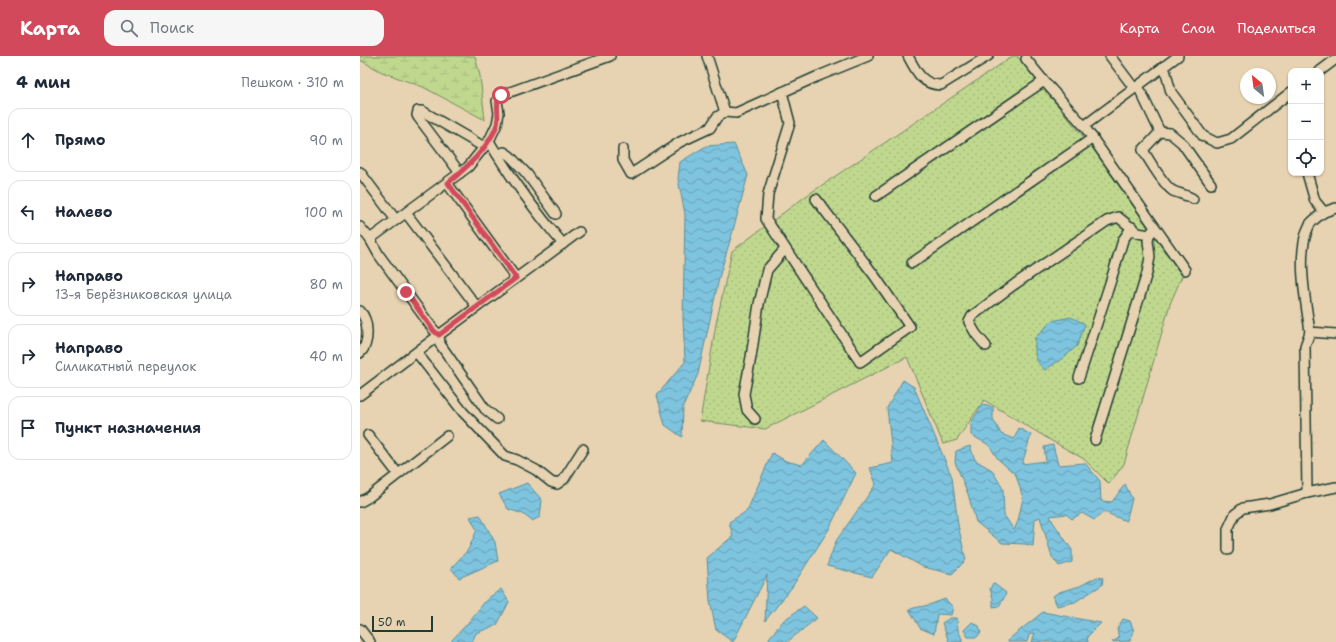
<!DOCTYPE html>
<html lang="ru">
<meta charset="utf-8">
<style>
body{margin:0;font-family:"Shantell Sans",sans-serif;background:#f6f6f7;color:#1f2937}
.controls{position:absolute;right:12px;top:12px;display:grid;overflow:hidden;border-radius:8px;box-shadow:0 1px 3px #0004}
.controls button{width:36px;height:36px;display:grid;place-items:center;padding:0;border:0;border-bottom:1px solid #e0e1e3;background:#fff;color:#1f2937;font:20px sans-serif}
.compass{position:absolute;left:880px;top:12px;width:36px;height:36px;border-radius:50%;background:#fff;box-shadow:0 1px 3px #0004;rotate:331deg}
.scale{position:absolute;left:12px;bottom:10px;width:61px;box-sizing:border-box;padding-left:4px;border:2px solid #1f3d34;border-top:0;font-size:11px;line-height:14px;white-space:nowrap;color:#1f3d34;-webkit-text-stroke:3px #e7d3b1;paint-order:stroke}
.stop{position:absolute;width:12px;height:12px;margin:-9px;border:3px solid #d1495b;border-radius:50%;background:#fff}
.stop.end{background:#d1495b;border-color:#fff;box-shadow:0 1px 4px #0008}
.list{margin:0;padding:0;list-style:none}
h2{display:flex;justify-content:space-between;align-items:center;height:52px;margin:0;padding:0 16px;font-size:17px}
h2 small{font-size:13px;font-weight:400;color:#747a83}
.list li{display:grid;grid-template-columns:26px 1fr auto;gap:12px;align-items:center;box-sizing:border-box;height:64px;margin:0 8px 8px;padding:0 8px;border:1px solid #e0e1e3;border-radius:12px}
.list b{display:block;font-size:15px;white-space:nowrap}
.list p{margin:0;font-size:13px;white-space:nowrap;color:#747a83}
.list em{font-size:13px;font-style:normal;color:#747a83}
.icon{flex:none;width:22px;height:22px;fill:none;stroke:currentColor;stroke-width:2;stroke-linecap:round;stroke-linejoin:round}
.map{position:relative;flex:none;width:976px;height:586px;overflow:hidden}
header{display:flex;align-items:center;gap:24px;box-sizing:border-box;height:56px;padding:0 20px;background:#d1495b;color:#fff}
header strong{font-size:19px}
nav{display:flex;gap:22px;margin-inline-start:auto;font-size:14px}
.search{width:280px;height:36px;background:#f6f6f7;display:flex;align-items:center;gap:10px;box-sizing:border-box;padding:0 14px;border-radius:12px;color:#747a83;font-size:15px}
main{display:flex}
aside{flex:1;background:#fff}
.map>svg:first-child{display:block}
.wetland{fill:url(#wetland-marsh);stroke:#708a61}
.garden{fill:url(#garden-dots);stroke:#708a61}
.water{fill:url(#water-waves);stroke:#588e9b}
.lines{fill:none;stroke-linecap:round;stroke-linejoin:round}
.minor-casing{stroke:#1f3d34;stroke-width:12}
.minor{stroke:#e7d3b1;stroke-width:9}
.route{stroke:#d1495b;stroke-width:5}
</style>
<header>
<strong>Карта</strong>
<div class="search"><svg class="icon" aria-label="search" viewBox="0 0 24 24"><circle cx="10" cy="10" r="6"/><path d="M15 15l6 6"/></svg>Поиск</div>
<nav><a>Карта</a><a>Слои</a><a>Поделиться</a></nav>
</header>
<main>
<aside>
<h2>4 мин<small>Пешком · 310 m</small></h2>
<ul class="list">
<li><svg class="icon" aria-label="ahead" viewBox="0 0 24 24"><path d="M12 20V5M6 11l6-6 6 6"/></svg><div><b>Прямо</b></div><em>90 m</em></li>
<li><svg class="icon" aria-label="left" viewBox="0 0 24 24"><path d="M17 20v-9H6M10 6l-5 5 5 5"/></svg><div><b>Налево</b></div><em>100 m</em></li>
<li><svg class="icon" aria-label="right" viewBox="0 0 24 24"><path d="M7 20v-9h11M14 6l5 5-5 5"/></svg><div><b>Направо</b><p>13-я Берёзниковская улица</p></div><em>80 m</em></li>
<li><svg class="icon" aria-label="right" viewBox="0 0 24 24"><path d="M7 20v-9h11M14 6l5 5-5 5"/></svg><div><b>Направо</b><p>Силикатный переулок</p></div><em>40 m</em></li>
<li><svg class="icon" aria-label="arrive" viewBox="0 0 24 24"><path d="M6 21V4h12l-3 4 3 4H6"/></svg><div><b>Пункт назначения</b></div></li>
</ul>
</aside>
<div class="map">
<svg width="976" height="586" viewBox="0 0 976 586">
<defs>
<pattern id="wetland-marsh" width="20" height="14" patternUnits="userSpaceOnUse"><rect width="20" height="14" fill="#c0d88e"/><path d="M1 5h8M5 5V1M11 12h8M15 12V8" fill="none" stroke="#a5ba7b"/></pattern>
<pattern id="garden-dots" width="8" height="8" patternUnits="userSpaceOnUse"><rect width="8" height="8" fill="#c0d88e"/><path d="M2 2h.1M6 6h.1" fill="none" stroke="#a5ba7b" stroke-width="1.8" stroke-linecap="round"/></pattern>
<pattern id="water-waves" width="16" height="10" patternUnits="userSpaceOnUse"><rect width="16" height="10" fill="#7ec4df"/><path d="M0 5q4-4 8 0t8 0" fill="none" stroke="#67a0b6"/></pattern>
</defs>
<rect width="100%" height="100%" fill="#e7d3b1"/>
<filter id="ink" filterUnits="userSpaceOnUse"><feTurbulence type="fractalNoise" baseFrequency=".025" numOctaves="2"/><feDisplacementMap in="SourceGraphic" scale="8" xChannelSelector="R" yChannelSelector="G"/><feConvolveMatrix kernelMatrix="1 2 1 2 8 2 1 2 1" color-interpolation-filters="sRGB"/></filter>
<g filter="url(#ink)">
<!-- wetland -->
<polygon class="wetland" points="0,0 115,0 120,20 125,64 63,31 22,16 0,4"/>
<!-- garden -->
<polygon class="garden" points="653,0 657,0 731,90 822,220 810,248 764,408 749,428 724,403 692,385 624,344 597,384 583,388 547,301 405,373 340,365 356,268 372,195 446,140"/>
<!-- water -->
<g class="water">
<polygon points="374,88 388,119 372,178 360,218 338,318 323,351 322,381 305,369 297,339 325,306 323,263 325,158 318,123 320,106 346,90"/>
<path d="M 711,261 L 725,268 L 717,290 L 703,302 L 685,314 C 673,303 675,298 675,282 L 692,265 Z"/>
<polygon points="543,324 554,331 592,421 598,469 606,504 592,518 563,511 531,493 512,521 467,510 476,485 516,428 510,412 533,407 527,352"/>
<polygon points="622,349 633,351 633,363 641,378 654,383 659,372 671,379 662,408 686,405 684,391 693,389 698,409 725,407 740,425 741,445 752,446 765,428 772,443 766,465 744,456 734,464 722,457 712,463 706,458 690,460 693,466 712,494 712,506 699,510 692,501 680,461 675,463 673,490 665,488 642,487 616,466 608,438 595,406 596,395 610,390 615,404 632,414 643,433 644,459 654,474 658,465 663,442 656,419 638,403 629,389 611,379 611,367"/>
<polygon points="464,384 496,417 469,473 432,531 405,565 407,519 373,586 356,574 350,545 347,502 373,480 369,466 387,455 412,397 426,405 442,409"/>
<polygon points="167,427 182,444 180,461 172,465 163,458 148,453 139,438"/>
<polygon points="120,459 135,486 138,505 99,522 91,512 108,494 117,474 110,461"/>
<polygon points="737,521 743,522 742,529 715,546 697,550 693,540 699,536 720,530"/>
<polygon points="633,527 646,537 644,542 639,550 633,551 633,542 630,533"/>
<polygon points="141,533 149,546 137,569 116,577 112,586 92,586 92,584 107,568 127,543"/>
<polygon points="585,543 593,551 591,559 577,558 574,578 560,572 549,553 569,549"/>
<polygon points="444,550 457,562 427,586 411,586 409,582 424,564"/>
<polygon points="683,556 741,567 727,581 728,586 672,586 675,577 669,579 667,586 648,586 649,583"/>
<polygon points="590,562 597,562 598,574 602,583 602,586 589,586 582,567"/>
<polygon points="763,563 770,565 774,575 770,585 752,586 759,582 757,573"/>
<polygon points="612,566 619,570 621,576 617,581 608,581 604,574"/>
</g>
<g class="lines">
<!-- minor casing -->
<g class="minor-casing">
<g id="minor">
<polyline points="347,0 365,56"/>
<path d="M 548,0 C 556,15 562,29 581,29 L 628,0"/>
<polyline points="750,0 774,32"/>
<polyline points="666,3 684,25 724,70 825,214"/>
<polyline points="804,10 811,36 843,80 857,87 871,83 931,36"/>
<polyline points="960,15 976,3"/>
<path d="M 778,30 L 800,76 L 783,94 C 789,104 804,130 813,135 C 820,138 827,139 833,143"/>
<polyline points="422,36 430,67 408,138 406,163 500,306 550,271 514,219 456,143"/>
<polyline points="724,70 818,0"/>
<polyline points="800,76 810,77 822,87 851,128"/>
<path d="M 129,85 C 150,121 176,156 203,188"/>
<polyline points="263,93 263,104 271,118 320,86 350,72 357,61 365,56 376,57 456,21 508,0"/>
<polyline points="137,98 144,96 150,100 167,118 196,158"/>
<polyline points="0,116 36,164"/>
<polyline points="100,117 58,61 57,59 58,55 62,55 124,91"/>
<polyline points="947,117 955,145 964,156 976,152"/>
<polyline points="87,127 156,222"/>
<polyline points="516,140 684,25"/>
<path d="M 964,156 C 959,160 953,164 950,168 C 935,195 946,246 950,276 L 976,278"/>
<polyline points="46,157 117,251"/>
<polyline points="0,171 10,183 19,199 73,273 79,279 80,288 125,353 137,363"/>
<polyline points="10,183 108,111 129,85 137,68 139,57 137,45 139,40 250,0"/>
<polyline points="552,207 733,82"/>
<path d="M 0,255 C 9,264 10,288 0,297"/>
<polyline points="950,276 945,290 947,437 976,431"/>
<polyline points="626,290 616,278 609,266 612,260 655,228 747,165 758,161 778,177 789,179 795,172"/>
<polyline points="57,297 103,356 145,400 157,404 176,414 191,426 197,428 204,423 223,393"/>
<polyline points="719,322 751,224 763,184 772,171"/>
<polyline points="0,339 79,279 219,176"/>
<polyline points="395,363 387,354 384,338 391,301 399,248 407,214 425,193"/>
<polyline points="8,379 38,418"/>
<polyline points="735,384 787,217 790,201 788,185 789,179"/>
<polyline points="0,446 9,441 87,380"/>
<polyline points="868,494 868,473 875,458 883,452 910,448 947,437"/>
<polyline points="0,573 10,586"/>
</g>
</g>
<!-- minor -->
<use href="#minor" class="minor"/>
</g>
</g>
<g class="lines" filter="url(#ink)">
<!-- route -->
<path class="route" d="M 46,236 L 73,274 L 79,279 L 156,222 L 88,127 C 107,111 128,93 137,69 C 140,60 134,44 141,39"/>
</g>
</svg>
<div class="controls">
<button>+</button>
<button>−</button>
<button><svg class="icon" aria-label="locate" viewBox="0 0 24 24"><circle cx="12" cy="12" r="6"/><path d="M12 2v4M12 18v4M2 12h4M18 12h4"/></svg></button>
</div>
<svg class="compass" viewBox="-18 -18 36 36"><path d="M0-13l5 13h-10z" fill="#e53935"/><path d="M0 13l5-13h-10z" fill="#747a83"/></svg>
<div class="scale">50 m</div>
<div class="stop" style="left:141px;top:39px"></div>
<div class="stop end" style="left:46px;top:236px"></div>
</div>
</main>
